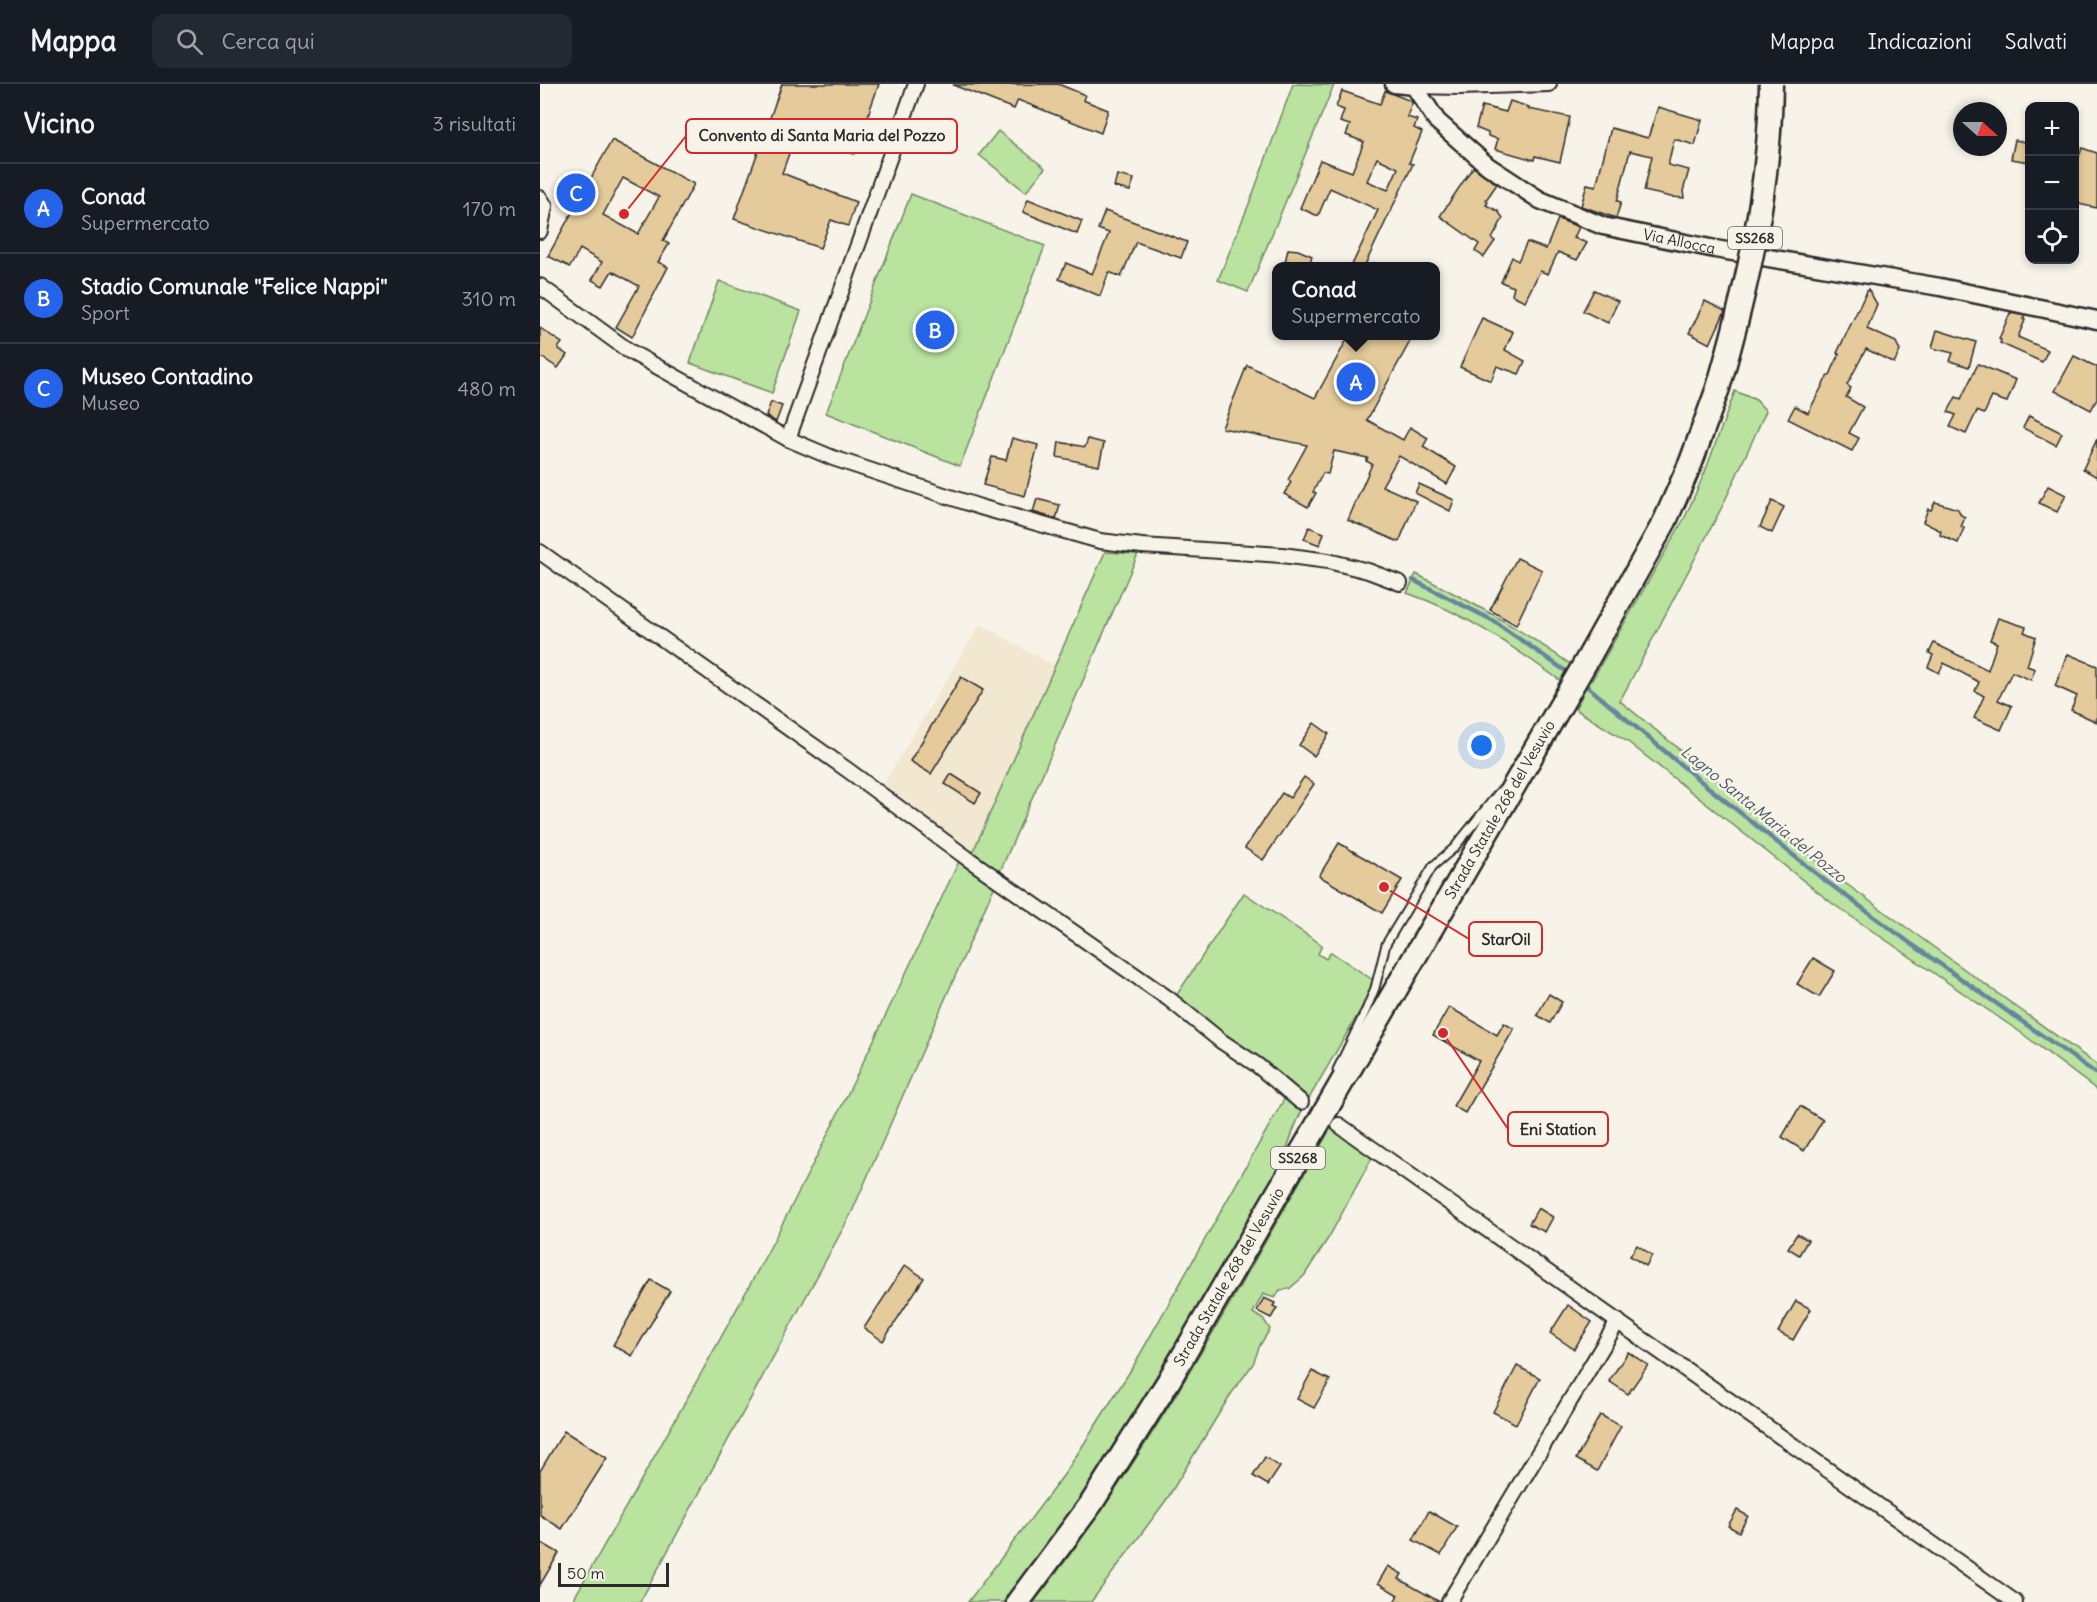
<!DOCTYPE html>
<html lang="it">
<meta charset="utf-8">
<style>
body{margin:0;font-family:Delius,sans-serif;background:#242831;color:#f1f3f6}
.controls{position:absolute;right:18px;top:18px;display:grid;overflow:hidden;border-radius:12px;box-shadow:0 3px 9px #0003}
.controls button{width:54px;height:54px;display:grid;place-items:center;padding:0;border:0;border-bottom:2px solid #363941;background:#171b24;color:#f1f3f6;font:30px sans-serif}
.compass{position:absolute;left:1413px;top:18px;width:54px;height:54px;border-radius:50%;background:#171b24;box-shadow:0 3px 9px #0003;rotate:111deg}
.scale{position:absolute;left:18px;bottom:15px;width:111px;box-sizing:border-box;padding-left:6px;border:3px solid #2b2b2b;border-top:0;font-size:16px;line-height:21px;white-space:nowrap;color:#2b2b2b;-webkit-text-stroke:4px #f7f3e8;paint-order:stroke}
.you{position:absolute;left:942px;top:662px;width:21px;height:21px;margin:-15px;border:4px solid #fff;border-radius:50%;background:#1a73e8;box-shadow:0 0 0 9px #1a73e833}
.badge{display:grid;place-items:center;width:39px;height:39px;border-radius:50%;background:#2563eb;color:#fff;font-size:20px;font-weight:700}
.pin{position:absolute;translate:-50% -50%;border:3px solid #fff;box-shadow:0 2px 6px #0006}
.popup{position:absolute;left:732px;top:178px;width:168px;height:78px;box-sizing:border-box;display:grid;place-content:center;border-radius:12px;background:#171b24;filter:drop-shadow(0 2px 4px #0005);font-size:20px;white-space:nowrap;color:#9ea1a6}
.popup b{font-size:22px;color:#f1f3f6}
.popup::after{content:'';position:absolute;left:50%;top:100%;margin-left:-12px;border:12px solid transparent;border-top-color:#171b24}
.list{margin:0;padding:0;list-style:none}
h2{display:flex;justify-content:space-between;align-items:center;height:78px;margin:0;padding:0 24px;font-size:26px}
h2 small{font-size:20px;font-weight:400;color:#9ea1a6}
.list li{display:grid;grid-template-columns:39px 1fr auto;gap:18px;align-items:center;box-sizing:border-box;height:90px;padding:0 24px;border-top:2px solid #363941}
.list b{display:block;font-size:22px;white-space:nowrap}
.list p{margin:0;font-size:20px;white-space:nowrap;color:#9ea1a6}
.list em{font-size:20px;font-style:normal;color:#9ea1a6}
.icon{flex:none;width:33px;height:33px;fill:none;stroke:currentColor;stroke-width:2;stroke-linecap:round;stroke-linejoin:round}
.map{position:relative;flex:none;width:1557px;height:1518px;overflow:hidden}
header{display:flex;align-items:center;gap:36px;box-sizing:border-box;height:84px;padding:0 30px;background:#171b24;border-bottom:2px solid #363941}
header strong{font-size:28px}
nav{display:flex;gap:33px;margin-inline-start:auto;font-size:21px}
.search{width:420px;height:54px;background:#242831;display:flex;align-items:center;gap:15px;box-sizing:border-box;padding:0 21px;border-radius:12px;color:#9ea1a6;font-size:22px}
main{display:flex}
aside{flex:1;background:#171b24}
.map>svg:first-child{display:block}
.built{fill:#f2e7d1}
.green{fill:#b9e39f;stroke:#728765;stroke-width:1.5}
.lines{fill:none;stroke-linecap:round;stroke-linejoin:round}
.stream{stroke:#68859f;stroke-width:4.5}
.building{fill:#e5cb9b;stroke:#2b2b2b;stroke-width:1.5;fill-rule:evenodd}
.service-casing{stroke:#2b2b2b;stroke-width:11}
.minor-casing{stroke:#2b2b2b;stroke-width:18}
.tertiary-casing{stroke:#2b2b2b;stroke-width:21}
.trunk-casing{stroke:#2b2b2b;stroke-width:27}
.service{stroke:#f7f3e8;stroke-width:7}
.minor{stroke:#f7f3e8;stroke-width:14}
.tertiary{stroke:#f7f3e8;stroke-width:16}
.trunk{stroke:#f7f3e8;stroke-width:22}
.trunk-bridge-casing{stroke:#2b2b2b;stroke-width:27;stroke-linecap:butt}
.trunk-bridge{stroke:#f7f3e8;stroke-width:22}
.labels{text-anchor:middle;stroke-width:5;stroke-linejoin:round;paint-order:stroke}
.shield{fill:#f7f3e8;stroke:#686764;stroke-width:1.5}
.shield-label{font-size:14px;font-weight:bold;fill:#2b2b2b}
.street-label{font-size:15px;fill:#2b2b2b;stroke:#f7f3e8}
.water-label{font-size:16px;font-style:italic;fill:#495865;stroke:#f7f3e8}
.leader{fill:none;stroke:#d62828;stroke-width:2}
.callout-dot{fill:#d62828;stroke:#f7f3e8;stroke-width:2}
.callout{fill:#f7f3e8;stroke:#d62828;stroke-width:2}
.callout-label{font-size:16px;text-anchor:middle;font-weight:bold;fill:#2b2b2b}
</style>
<header>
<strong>Mappa</strong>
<div class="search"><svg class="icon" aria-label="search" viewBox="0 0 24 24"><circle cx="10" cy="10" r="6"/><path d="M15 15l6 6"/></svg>Cerca qui</div>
<nav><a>Mappa</a><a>Indicazioni</a><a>Salvati</a></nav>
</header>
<main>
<aside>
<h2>Vicino<small>3 risultati</small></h2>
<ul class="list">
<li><span class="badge">A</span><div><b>Conad</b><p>Supermercato</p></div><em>170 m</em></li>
<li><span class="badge">B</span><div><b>Stadio Comunale &quot;Felice Nappi&quot;</b><p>Sport</p></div><em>310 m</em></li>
<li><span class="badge">C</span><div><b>Museo Contadino</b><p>Museo</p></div><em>480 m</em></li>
</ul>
</aside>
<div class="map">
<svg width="1557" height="1518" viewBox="0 0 1557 1518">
<rect width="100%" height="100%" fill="#f7f3e8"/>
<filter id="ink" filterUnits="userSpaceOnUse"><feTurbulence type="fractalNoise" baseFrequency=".0167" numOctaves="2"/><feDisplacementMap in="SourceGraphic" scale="12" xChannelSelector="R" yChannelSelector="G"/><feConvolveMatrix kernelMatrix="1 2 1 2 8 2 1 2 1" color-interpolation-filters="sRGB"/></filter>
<g filter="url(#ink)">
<!-- built -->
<polygon class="built" points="440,540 515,582 432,770 341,704"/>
<!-- green -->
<g class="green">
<polygon points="753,0 794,1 708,208 678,196 711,115"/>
<polygon points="458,47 505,84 486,108 439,71"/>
<polygon points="371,110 505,162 420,382 286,329"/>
<polygon points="179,197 261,227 232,309 150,279"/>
<path d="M 1195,307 L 1216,316 L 1226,327 L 1183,421 L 1080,617 L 1298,794 L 1557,981 L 1557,1006 L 1480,948 L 1293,820 L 1088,658 L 1035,625 L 1042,612 C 986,572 932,531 867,509 L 876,490 C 940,522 995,553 1052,596 L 1145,433 L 1165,388 Z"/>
<polygon points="565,468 598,470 459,790 432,770"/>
<path d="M 420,775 L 455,801 L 311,1130 L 100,1518 L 32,1518 C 100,1397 170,1277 235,1154 C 300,1029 360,902 420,775 Z"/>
<polygon points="704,809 782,861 778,870 786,875 791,868 833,896 828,911 821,925 767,1018 634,915"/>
<path d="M 747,1010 L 764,1023 C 753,1042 749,1062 740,1082 L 558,1392 L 501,1473 L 464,1518 L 428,1518 L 526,1388 L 594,1281 Z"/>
<path d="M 792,1042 L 832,1069 L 833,1072 L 789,1153 L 764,1192 L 749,1205 L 740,1206 L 735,1214 L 723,1210 L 713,1229 L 724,1236 L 730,1245 L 720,1261 L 713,1280 L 689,1313 L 627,1415 L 551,1518 L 494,1518 C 610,1371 698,1203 792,1042 Z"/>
</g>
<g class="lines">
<!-- stream -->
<g class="stream">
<polyline points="873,496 952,536 1030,590"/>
<polyline points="1042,598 1158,695 1283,795 1370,859 1557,990"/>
</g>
</g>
<!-- building -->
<g class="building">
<polygon points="242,0 339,0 314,70 256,50 242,89 316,118 308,142 291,136 280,164 194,135"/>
<polygon points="518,0 545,11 543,16 568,26 561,49 478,16 474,25 413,1"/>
<path d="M 802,7 L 840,20 L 845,7 L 871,17 L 872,19 L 867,33 L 877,36 L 874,44 L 882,48 L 869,79 L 873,80 L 824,183 L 811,183 L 838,126 L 790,104 L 778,132 L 760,124 L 780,76 L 812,88 L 824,58 L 806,51 L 810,41 L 800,38 L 804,26 L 796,23 ZM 837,74 L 858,84 L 848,106 L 827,97 Z"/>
<polygon points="970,17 989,23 988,25 1030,33 1020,78 995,72 994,76 955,65 958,55 948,52 948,49 936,44 942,22 966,28"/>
<polygon points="1118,23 1162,36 1155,61 1134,55 1128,81 1149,86 1143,107 1144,114 1131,113 1104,107 1112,72 1090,67 1077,117 1081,118 1076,134 1041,122 1047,100 1056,102 1071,44 1108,54"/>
<path d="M 72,56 L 154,100 L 123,157 L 129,160 L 118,178 L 128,183 L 92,253 L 76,243 L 99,202 L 72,187 L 63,202 L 52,196 L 62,178 L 40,165 L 30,183 L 8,172 ZM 83,94 L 119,113 L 98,150 L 63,131 Z"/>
<polygon points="1475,56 1490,59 1490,78 1471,75"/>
<polygon points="1542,64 1557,69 1557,124 1534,119 1534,87"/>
<polygon points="933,83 957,100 946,116 948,118 946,121 958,127 963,134 952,155 955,157 944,173 935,167 939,160 900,132"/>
<polygon points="577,91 594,95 590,107 574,103"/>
<polygon points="488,115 542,137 537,150 483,128"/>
<polygon points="565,127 647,158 641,174 596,158 581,193 569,188 560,212 519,195 526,179 552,190 569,149 558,145"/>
<polygon points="1018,135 1039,143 1034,154 1047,159 1037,176 1018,168 1008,190 1000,187 985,217 972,211 974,203 961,198 972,173 978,177 987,158 1006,165"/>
<polygon points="748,165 758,166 772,172 769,183 744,183"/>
<polygon points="1328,205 1337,220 1327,245 1356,258 1360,267 1354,279 1326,265 1307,301 1311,304 1306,313 1323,323 1309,349 1319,354 1312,367 1248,335 1255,322 1268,329 1288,291 1290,291 1299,270 1297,269"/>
<polygon points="1054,206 1078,217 1068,239 1043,227"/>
<polygon points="1165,217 1185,227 1170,260 1149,249"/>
<polygon points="1470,229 1485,232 1483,235 1485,236 1478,253 1508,266 1502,278 1460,259 1461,256 1459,255"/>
<polygon points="942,234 973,248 965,266 985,277 979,290 957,282 951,297 920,283"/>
<polygon points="0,244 22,259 18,264 27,271 18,284 0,272"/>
<polygon points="1397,246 1436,258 1429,283 1410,277 1413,269 1392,264"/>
<polygon points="809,252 873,252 827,336 863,356 870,343 888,354 883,363 916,383 907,400 859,372 842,402 876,417 859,458 808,436 832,380 826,377 828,374 794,367 788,390 783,389 773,408 776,409 768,423 744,410 751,398 748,396 767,361 682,344 707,281 775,314"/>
<polygon points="1534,272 1557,283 1557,315 1551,326 1515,307"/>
<polygon points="1438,280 1476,296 1467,318 1452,313 1444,330 1437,327 1426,350 1410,343 1416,331 1408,328 1416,313 1421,315"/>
<polygon points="231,318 242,322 236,338 226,332"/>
<polygon points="1489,332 1522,349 1516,361 1483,344"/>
<polygon points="472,354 498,361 485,412 443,401 452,373 466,376"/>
<polygon points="548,355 564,359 559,382 517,373 519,358 545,363"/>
<polygon points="1557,355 1557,393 1543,385"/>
<polygon points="879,400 914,416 910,427 875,409"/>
<polygon points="1508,402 1526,411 1517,428 1499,419"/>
<polygon points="497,415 520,421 516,435 493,428"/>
<polygon points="1232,417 1244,423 1232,449 1220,443"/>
<polygon points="1395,418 1418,425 1421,431 1425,433 1421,443 1424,444 1418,459 1400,451 1401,447 1383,438 1388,425 1391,426"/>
<polygon points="769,443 784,449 780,461 764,455"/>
<polygon points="977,474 1002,486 976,541 950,526"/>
<polygon points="1458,534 1486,543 1484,548 1496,553 1487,582 1495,585 1491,596 1472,588 1458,616 1472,622 1461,646 1434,634 1444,612 1435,607 1439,598 1404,579 1399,589 1388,583 1393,571 1389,569 1394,559 1448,586 1457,559 1450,556"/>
<polygon points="1528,570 1557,582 1557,638 1531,626 1537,612 1515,602"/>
<polygon points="421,593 443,606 391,690 370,677"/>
<polygon points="774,639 789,650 774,672 759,661"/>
<polygon points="411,690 441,709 435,719 405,700"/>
<polygon points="764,693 774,700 723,776 705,764 742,709 750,714"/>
<polygon points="799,759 862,796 842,829 779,792"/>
<polygon points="1273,874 1295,887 1279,913 1257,900"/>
<polygon points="1009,910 1022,918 1010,939 997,931"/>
<polygon points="909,923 957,951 964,939 974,945 925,1029 913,1022 939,977 893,951"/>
<polygon points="1260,1022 1283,1036 1264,1067 1242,1053"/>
<polygon points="998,1124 1013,1133 1005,1148 989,1140"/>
<polygon points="1257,1150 1268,1156 1259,1171 1248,1164"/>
<polygon points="1097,1161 1112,1171 1106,1182 1090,1172"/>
<polygon points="365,1181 384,1194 343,1257 324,1244"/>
<polygon points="111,1196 130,1207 92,1272 73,1261"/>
<polygon points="724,1214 735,1219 733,1222 737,1224 731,1234 717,1227"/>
<polygon points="1256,1217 1271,1225 1253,1256 1238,1248"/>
<polygon points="1028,1221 1052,1238 1034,1265 1010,1249"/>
<polygon points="1088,1268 1108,1281 1088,1310 1069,1297"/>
<polygon points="977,1282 1000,1294 976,1340 953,1328"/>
<polygon points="772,1287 790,1296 774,1324 757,1315"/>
<polygon points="1060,1331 1081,1342 1057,1387 1036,1375"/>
<polygon points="24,1347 67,1374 22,1445 0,1431 0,1387"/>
<polygon points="725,1373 740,1383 728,1401 713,1392"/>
<polygon points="1197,1426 1208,1432 1199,1448 1188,1442"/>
<polygon points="889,1427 917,1443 901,1471 873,1456"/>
<polygon points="0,1458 19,1469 0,1501"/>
<polygon points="848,1482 862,1490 859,1495 900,1518 854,1518 858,1511 838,1499"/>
</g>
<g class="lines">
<!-- service casing -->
<g class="service-casing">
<polyline id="service" points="797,986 826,926 835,904 846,860 893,782 914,764 960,707"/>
</g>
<!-- minor casing -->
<g class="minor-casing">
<g id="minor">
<polyline points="874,2 920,3 1009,0"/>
<polyline points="0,114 5,122 0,147"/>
<polyline points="0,202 89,267 248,355 293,374 440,423 560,457 602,462 742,471 788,477 828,487 860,499"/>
<polyline points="248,355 376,0"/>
<polyline points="0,468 309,687 427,774 629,915 681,957 717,981 761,1018"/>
<polyline points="799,1041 1475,1518"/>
<polyline points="909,1518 1078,1237"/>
</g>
</g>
<!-- tertiary casing -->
<g class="tertiary-casing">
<g id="tertiary">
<path id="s1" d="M 854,0 L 874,2 L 897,37 L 948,82 L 1000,116 L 1063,142 L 1175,165 L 1400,203 L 1557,236"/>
</g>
</g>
<!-- trunk casing -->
<g class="trunk-casing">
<g id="trunk">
<path id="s2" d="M 478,1518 L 551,1420 L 628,1298 L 1047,576 L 1125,437 L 1151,378 L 1178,304"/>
</g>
</g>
<!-- service -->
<use href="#service" class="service"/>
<!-- minor -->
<use href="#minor" class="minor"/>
<!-- tertiary -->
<use href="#tertiary" class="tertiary"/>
<!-- trunk -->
<use href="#trunk" class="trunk"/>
<!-- trunk-bridge casing -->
<g class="trunk-bridge-casing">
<path id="trunk-bridge" d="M 1178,304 C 1207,205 1230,104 1231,0"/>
</g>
<!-- trunk-bridge -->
<use href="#trunk-bridge" class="trunk-bridge"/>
</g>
</g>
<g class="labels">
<!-- shield labels -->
<g class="shield">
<rect x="1188" y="143" width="54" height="22" rx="4.5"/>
<rect x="731" y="1063" width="54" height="22" rx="4.5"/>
</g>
<g class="shield-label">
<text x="1215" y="159">SS268</text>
<text x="758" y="1079">SS268</text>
</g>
<!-- street labels -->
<g class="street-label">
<text dy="5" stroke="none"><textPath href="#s1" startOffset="338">Via Allocca</textPath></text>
<text dy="5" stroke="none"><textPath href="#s2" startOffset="928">Strada Statale 268 del Vesuvio</textPath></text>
<text dy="5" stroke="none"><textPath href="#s2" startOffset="388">Strada Statale 268 del Vesuvio</textPath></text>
</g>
<!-- water labels -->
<g class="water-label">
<text transform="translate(1224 730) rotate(39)" y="6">Lagno Santa Maria del Pozzo</text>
</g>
</g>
<!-- callouts -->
<path class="leader" d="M84 130L146 52M844 803L929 855M903 949L968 1045"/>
<g class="callout-dot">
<circle cx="84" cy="130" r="6"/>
<circle cx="844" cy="803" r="6"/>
<circle cx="903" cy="949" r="6"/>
</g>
<g class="callout">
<rect x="146" y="35" width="271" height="34" rx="6"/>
<rect x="929" y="838" width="73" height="34" rx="6"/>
<rect x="968" y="1028" width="100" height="34" rx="6"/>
</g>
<g class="callout-label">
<text x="282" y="57">Convento di Santa Maria del Pozzo</text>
<text x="966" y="861">StarOil</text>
<text x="1018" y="1051">Eni Station</text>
</g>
</svg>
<div class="controls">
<button>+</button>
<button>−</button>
<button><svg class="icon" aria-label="locate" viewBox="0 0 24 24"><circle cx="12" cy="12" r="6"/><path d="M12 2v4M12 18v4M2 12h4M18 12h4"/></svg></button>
</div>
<svg class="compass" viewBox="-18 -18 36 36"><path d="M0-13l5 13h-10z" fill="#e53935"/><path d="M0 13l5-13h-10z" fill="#9ea1a6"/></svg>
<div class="scale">50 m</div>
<div class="you"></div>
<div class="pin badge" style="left:816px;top:298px">A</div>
<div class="popup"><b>Conad</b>Supermercato</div>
<div class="pin badge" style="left:395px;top:246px">B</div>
<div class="pin badge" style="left:36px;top:109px">C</div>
</div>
</main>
